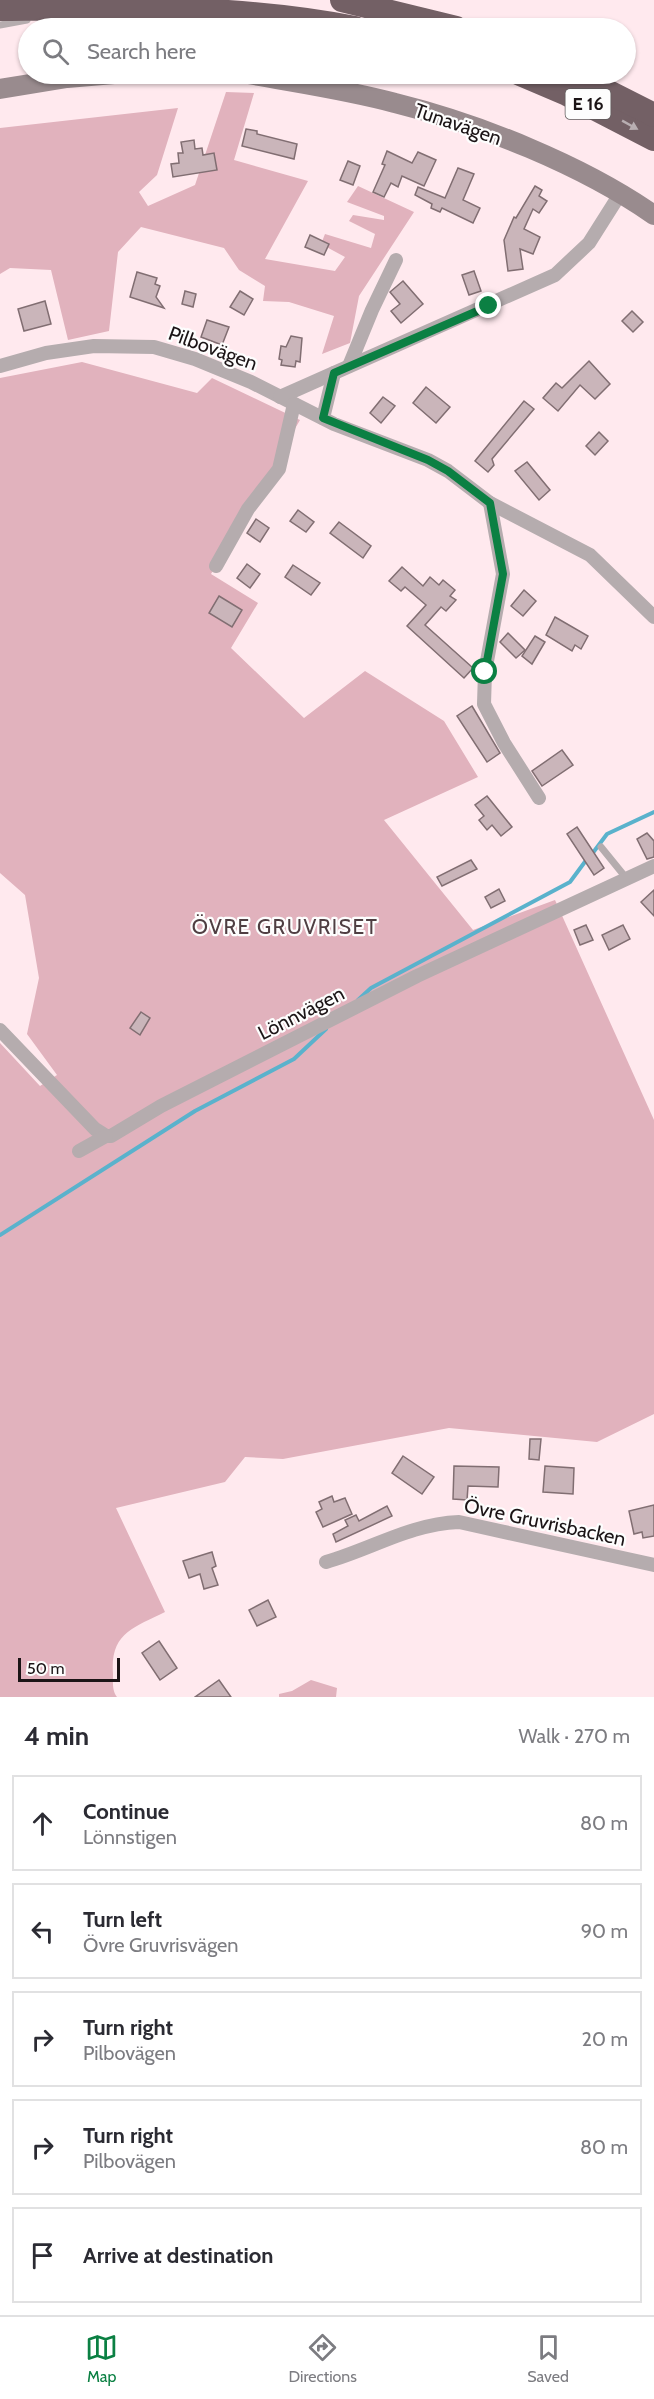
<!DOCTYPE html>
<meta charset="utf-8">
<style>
body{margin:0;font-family:Cabin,sans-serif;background:#f7f7f7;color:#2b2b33}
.scale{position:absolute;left:18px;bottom:15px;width:102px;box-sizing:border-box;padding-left:6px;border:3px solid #1b1416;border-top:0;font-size:16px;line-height:21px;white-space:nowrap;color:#1b1416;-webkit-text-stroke:4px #fdfdfd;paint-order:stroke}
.stop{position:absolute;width:18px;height:18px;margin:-14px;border:4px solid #0b8043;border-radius:50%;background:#fff}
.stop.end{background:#0b8043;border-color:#fff;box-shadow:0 2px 6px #0008}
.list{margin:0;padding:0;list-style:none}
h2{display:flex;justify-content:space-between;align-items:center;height:78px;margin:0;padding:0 24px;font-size:26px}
h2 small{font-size:20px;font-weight:400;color:#7c7c81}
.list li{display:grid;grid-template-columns:39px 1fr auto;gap:18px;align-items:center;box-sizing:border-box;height:96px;margin:0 12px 12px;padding:0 12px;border:2px solid #e1e1e2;border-radius:0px}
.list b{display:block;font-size:22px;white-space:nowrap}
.list p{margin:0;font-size:20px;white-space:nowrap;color:#7c7c81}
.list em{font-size:20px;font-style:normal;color:#7c7c81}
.icon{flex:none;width:33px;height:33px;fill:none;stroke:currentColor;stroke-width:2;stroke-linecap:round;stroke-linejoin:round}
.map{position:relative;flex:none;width:654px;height:1697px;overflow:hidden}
.search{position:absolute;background:#fff;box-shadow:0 2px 4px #0004;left:18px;right:18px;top:18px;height:66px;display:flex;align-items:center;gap:15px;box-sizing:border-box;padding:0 21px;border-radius:33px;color:#7c7c81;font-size:22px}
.sheet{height:618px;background:#fff}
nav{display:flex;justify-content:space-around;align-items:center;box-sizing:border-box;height:84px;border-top:2px solid #e1e1e2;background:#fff;font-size:16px;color:#7c7c81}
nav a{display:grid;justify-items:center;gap:3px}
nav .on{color:#0b8043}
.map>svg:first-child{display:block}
.green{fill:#e1b2bd}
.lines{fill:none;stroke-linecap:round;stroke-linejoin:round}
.stream{stroke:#5ab2cc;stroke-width:4}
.building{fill:#cab5ba;stroke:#816e72;stroke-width:1.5}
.lane{stroke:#b5acae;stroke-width:7}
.street{stroke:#b5acae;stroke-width:14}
.secondary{stroke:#998b8e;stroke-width:20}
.highway{stroke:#736065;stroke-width:24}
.oneway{fill:#b8aeb1}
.route{stroke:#0b8043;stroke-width:8}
.labels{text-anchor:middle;stroke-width:4.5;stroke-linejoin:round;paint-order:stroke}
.shield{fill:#fdfdfd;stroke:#5f5a5b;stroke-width:1.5}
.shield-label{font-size:18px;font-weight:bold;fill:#1b1416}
.street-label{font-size:20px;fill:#1b1416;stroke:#fdfdfd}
.neighbourhood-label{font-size:21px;letter-spacing:1.5px;fill:#4f3e42;stroke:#fdfdfd}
</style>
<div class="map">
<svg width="654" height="1697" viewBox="0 0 654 1697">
<rect width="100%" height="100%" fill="#ffe9ee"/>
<!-- green -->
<g class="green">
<polygon points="226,92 254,93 234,160 308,181 265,259 335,271 345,257 321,244 325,234 371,248 375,234 349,221 353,215 384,220 384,216 347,202 358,186 414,212 359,296 350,343 322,354 334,316 289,302 263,301 265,286 239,270 224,248 141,227 118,252 109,331 68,340 51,270 10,268 0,274 0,128 178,108 157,175 139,192 148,206 195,185"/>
<path d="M 82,362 L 197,393 L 212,378 L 300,420 L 211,574 L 258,603 L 231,648 L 304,718 L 365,671 L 444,721 L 478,777 L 384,820 L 473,930 L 555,900 L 654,1120 L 654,1414 L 597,1442 L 449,1428 L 283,1459 L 245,1457 L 225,1482 L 116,1508 L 165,1612 C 133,1628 110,1633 113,1674 C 113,1682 112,1691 117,1697 L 0,1697 L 0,1043 L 40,1086 L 57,1075 L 27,1034 L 39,978 L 25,895 L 0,873 L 0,378 Z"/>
<polygon points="311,1680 337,1688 336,1697 279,1697 279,1694 292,1691"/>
</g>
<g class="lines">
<!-- stream -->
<g class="stream">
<polyline points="592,854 607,834 654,812"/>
<polyline points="358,1000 371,988 570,882 587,859"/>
<polyline points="0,1235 195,1111 294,1059 326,1029"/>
</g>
</g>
<!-- building -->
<g class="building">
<polygon points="246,129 257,131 257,134 297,144 294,159 242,146"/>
<polygon points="194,140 195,149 202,148 203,155 214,153 217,170 173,177 171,164 179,163 178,153 183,153 181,142"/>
<polygon points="387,151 412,163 418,152 436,160 424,186 402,176 398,187 391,183 384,197 373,192 385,165 382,164"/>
<polygon points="348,161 360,166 353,185 340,180"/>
<polygon points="458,168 474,174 463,200 480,208 473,223 442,208 440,212 431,208 432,204 415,195 418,187 445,198"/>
<polygon points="535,186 542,190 539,196 547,201 539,213 533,209 524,229 540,237 533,254 520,249 523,269 508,271 504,240 514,217 516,218"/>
<polygon points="310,235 329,244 324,255 305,247"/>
<polygon points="474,271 481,291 469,295 462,275"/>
<polygon points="137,272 157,278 155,284 160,286 156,297 164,308 130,297"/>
<polygon points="403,281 423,304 401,323 391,311 400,304 390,292"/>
<polygon points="185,291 196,294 193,307 182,304"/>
<polygon points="240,291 253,299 244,315 230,307"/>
<polygon points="45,301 51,324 24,331 18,309"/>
<polygon points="632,311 643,322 633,332 622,321"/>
<polygon points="207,320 229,327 222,345 201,337"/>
<polygon points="291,336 302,338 300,362 296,361 295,367 281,365 282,360 279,359 281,346 286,347"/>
<polygon points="589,361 610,384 595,399 580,385 558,411 543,398 556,383 562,388"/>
<polygon points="426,387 450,407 436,423 413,403"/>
<polygon points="383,397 395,406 381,423 370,413"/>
<polygon points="524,401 534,409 492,459 494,465 488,472 475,461"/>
<polygon points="599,432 608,441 595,455 586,446"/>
<polygon points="527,462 550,490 539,500 515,471"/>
<polygon points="298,510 314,522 306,532 290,521"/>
<polygon points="256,519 269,528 260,542 247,533"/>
<polygon points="339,522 371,546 363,558 330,533"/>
<polygon points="247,564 260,574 250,588 237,578"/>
<polygon points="293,565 320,583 311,595 285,577"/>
<polygon points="402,567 423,586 430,577 439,585 443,580 455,590 450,596 456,600 446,611 441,607 425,625 473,668 464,678 407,626 426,605 405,587 401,591 389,581"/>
<polygon points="524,590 536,601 523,616 511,606"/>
<polygon points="219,596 242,610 232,627 209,613"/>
<polygon points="555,617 588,636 581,649 575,645 572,651 546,635"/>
<polygon points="508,633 525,650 516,658 500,642"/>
<polygon points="535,636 545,642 532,664 522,656"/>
<polygon points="472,706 500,753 487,762 457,716"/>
<polygon points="562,750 573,765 542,786 532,771"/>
<polygon points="487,796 512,827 501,836 492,825 487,830 479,820 484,816 475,805"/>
<polygon points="577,827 604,868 594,875 567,834"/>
<polygon points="647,833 654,841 654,857 647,859 637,839"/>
<polygon points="471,860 477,869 442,886 437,877"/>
<polygon points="499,889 505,901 491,908 485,897"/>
<polygon points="654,890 654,916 641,902"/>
<polygon points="586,925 593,940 580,945 574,930"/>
<polygon points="623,925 630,939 609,950 602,935"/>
<polygon points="141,1012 150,1018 140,1035 130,1028"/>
<polygon points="530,1439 541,1439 539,1460 529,1459"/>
<polygon points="403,1456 434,1477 422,1494 392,1473"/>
<polygon points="454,1466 499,1467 498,1487 468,1486 467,1500 453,1499"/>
<polygon points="545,1466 574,1468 573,1494 543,1492"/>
<polygon points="332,1496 334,1502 345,1498 352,1514 323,1527 316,1512 322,1509 319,1502"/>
<polygon points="654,1505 654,1536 643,1538 642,1532 634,1534 629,1511"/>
<polygon points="387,1506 392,1516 336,1542 333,1534 348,1526 345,1520 356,1515 359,1521"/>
<polygon points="212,1552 216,1566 212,1568 218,1585 204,1589 200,1574 189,1578 183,1561"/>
<polygon points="268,1600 276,1617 257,1626 249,1610"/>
<polygon points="159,1641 177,1668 160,1680 142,1653"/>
<polygon points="219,1680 231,1697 195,1697"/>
</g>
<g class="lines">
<!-- lane -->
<g class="lane">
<polyline points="0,25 27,20"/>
<polyline points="601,847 627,879"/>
</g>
<!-- street -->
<g class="street">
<polyline points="0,366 46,353 94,346 154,347 195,359 251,382 334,424 428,460 448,471 490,503 590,555 654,617"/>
<polyline points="349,366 372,310 396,260"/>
<polyline points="280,397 555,275 589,243 620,194"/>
<polyline points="323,418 334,373"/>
<polyline points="490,503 503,574 485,672 484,704 504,743 539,798"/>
<polyline points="216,566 248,509 279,469 294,404"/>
<polyline points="0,1030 95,1129 106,1136 111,1136 161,1106 417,976 654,866"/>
<polyline points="79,1151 106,1136"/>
<path d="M 326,1562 C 372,1549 410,1524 459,1522 L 654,1565"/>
</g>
<!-- secondary -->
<g class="secondary">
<path d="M 248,74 C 297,83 347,90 395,103 C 480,124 582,165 654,215"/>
<polyline points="0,89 67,78 114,74"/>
</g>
<!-- highway -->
<g class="highway">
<polyline points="342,0 456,28"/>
<path d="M 0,9 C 119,8 238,5 355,28"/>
<polyline points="520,74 567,94 654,139"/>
<polyline points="573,74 654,115"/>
</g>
</g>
<!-- one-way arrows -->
<defs><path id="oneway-solid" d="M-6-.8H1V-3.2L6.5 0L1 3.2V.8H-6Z" transform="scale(1.5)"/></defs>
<use class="oneway" href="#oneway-solid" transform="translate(630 125) rotate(29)"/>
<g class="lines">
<!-- route -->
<polyline class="route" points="485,672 503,574 490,503 448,471 428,460 323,418 334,373 489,306"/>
</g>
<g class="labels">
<!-- shield labels -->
<rect class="shield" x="565.5" y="89" width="45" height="30" rx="4.5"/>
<g class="shield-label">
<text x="588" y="110">E 16</text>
</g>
<!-- street labels -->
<g class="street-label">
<text transform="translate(458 124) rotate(19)" y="7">Tunavägen</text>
<text transform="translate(213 348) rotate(20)" y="7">Pilbovägen</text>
<text transform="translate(301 1013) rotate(-27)" y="7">Lönnvägen</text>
<text transform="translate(545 1522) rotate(12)" y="7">Övre Gruvrisbacken</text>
</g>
<!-- neighbourhood labels -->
<g class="neighbourhood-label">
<text x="285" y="934">ÖVRE GRUVRISET</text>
</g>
</g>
</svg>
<div class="scale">50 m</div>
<div class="stop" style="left:485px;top:672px"></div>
<div class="stop end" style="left:489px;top:306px"></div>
<div class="search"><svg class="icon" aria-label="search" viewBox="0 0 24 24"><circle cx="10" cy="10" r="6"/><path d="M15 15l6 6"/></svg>Search here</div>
</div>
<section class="sheet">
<h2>4 min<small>Walk · 270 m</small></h2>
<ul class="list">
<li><svg class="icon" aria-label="ahead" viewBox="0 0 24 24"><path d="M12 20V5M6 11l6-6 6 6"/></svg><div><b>Continue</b><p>Lönnstigen</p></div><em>80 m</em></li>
<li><svg class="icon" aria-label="left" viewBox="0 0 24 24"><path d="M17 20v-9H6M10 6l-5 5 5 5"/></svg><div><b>Turn left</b><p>Övre Gruvrisvägen</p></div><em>90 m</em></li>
<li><svg class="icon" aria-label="right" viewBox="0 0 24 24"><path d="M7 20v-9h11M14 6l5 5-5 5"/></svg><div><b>Turn right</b><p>Pilbovägen</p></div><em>20 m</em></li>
<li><svg class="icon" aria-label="right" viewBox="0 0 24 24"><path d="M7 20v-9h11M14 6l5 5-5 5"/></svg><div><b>Turn right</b><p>Pilbovägen</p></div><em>80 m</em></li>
<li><svg class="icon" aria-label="arrive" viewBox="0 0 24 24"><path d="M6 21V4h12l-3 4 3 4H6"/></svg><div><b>Arrive at destination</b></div></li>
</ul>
</section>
<nav>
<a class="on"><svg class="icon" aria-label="map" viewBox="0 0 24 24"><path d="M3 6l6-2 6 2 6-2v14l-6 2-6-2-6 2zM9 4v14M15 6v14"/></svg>Map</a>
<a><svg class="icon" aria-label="directions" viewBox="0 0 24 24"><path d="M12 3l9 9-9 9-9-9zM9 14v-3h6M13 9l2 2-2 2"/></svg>Directions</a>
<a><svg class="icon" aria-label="saved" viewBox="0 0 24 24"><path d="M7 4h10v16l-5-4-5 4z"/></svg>Saved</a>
</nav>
